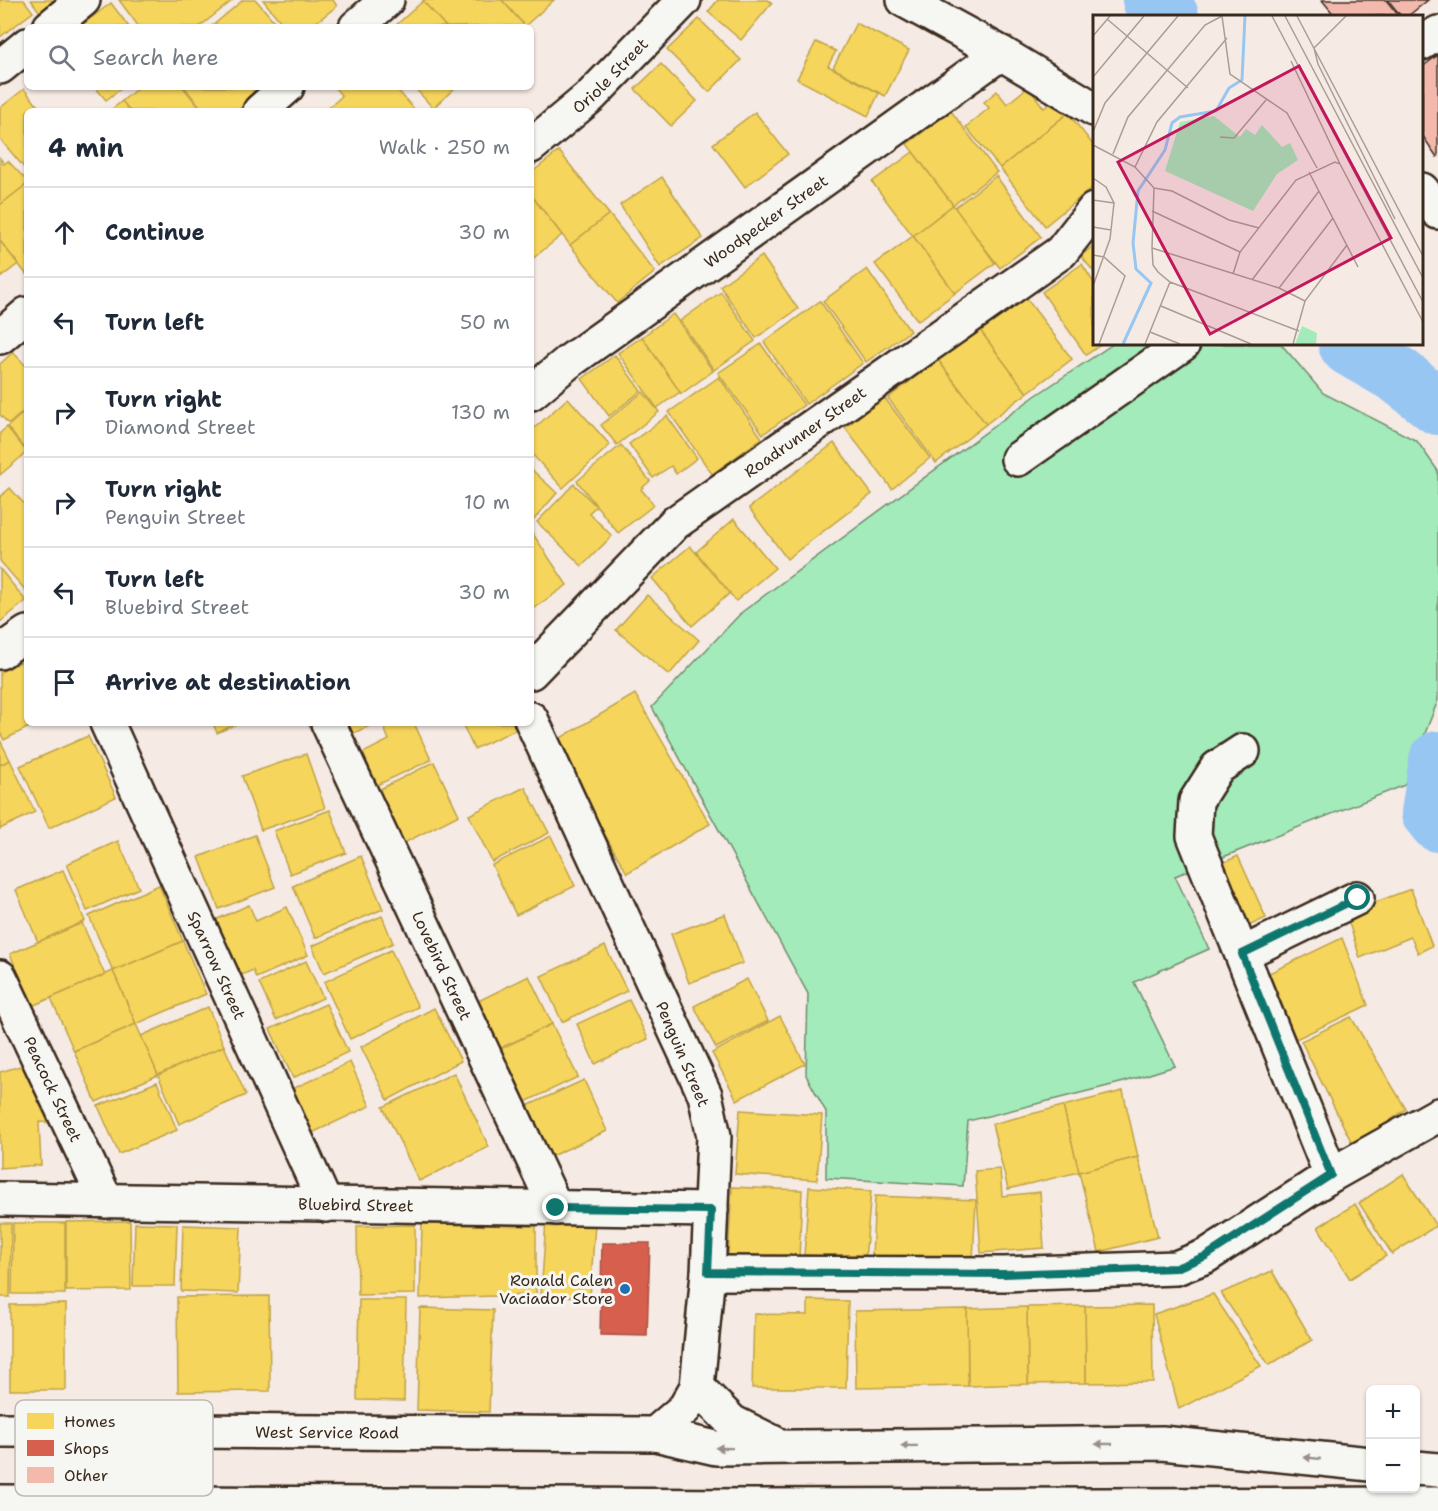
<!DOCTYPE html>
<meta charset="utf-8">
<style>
body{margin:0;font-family:"Shantell Sans",sans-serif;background:#f6f6f7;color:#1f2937}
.controls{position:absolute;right:18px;bottom:18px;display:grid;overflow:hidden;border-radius:9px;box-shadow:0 2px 4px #0004}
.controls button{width:54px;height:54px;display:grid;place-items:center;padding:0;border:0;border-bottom:2px solid #e0e1e3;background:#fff;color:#1f2937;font:30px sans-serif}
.stop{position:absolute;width:18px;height:18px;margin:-14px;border:4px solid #0f766e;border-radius:50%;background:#fff}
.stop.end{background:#0f766e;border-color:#fff;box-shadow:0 2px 6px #0008}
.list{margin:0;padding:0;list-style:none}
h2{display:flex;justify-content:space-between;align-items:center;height:78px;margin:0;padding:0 24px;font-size:26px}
h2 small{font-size:20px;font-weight:400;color:#747a83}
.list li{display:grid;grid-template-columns:39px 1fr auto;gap:18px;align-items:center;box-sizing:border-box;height:90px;padding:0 24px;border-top:2px solid #e0e1e3}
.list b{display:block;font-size:22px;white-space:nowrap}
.list p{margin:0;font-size:20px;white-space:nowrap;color:#747a83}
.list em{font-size:20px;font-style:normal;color:#747a83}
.icon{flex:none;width:33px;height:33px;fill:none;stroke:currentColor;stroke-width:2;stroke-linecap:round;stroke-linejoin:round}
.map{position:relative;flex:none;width:1438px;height:1511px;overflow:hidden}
.search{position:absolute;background:#fff;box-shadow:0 2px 4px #0004;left:24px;top:24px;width:510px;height:66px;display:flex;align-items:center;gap:15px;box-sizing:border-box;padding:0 21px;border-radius:9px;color:#747a83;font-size:22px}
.panel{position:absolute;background:#fff;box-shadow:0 2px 4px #0004;left:24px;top:108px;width:510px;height:618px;border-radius:9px}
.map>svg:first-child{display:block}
.green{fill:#a3ebba;stroke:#6f8a6c;stroke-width:1.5}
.homes{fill:#f6d55c;stroke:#bea249;stroke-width:1.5}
.shops{fill:#d6604d;stroke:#a8503f;stroke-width:1.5}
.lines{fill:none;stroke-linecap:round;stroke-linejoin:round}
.river{stroke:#98c6f3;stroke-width:58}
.building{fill:#f3b9ad;stroke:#3b2a1e;stroke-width:1.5}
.minor-casing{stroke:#3b2a1e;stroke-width:38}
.highway-casing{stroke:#3b2a1e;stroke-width:38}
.minor{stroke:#f6f6f2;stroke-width:33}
.highway{stroke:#f6f6f2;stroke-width:33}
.oneway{fill:#989088}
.route{stroke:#0f766e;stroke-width:8}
.poi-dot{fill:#1f6fb2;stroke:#f6f6f2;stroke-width:2}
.labels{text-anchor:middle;stroke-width:6;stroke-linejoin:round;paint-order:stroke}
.street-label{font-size:16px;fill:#3b2a1e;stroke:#f6f6f2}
.poi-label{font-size:16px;fill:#3b2a1e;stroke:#f6f6f2;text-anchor:end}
.inset-river{fill:none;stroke:#98c6f3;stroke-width:3}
.inset-road{fill:none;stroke:#ab9d95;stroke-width:1.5}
.view{fill:#c2185b;fill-opacity:0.15;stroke:#c2185b;stroke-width:3}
.inset-edge{fill:none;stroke:#3b2a1e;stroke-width:3}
.key{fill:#f6f6f2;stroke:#beb9b2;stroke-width:1.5}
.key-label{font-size:16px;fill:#3b2a1e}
</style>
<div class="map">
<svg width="1438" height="1511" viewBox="0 0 1438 1511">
<rect width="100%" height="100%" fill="#f5eae4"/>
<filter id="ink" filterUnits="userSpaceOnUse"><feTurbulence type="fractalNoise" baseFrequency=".0167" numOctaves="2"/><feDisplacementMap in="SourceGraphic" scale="12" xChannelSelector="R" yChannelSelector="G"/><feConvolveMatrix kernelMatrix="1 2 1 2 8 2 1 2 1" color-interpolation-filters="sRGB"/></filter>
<g filter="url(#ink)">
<!-- green -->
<polygon class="green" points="1113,344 1281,344 1323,393 1417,441 1438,471 1438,700 1405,785 1175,876 1209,949 1134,982 1175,1066 1124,1082 968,1121 963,1186 826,1178 826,1112 806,1075 808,994 652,707 742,612 1035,396"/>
<!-- homes -->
<g class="homes">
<polygon points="0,0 24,0 33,12 0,37"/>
<polygon points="31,0 69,0 44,18"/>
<polygon points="119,0 233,0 199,27 139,27"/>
<polygon points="243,0 256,0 279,27 211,27"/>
<polygon points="263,0 333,0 337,6 310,27 285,27"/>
<polygon points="424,0 502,0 525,26 446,27 423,1"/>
<polygon points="502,0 554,0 525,26"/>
<polygon points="718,0 768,0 772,3 741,40 708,12"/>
<polygon points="423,1 446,27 394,27"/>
<polygon points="111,3 129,27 79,27"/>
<polygon points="699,19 741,60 709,92 667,50"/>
<polygon points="856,23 909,50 885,96 833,68"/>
<polygon points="816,42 836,51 828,66 879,93 868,116 797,79"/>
<polygon points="661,64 697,101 671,126 635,89"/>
<polygon points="95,87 123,87 106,100"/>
<polygon points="139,87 183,87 202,111 130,111 122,101"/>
<polygon points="184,87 250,87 256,94 237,111 204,111"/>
<polygon points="334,87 395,87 416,111 325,111 342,96"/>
<polygon points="414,87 456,87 433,108"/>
<polygon points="1028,87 1044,108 1056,99 1068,113 1000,168 966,127 989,108 984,102 997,91 1007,104"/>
<polygon points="24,89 42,111 27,111 27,171 0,139 0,108"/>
<polygon points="122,101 130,111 110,111"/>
<polygon points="951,111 997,172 953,205 907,144"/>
<polygon points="755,112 788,154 745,187 713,144"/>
<polygon points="1068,113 1094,146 1094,186 1045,226 1000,168"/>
<polygon points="559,151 609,214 570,245 531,195 531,173"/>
<polygon points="913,152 953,205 913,236 872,182"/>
<polygon points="0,158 4,164 8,161 27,181 27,184 0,205"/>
<polygon points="996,176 1041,237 1000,268 954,208"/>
<polygon points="662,177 703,238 660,267 620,205"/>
<polygon points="27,184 27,275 0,241 0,205"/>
<polygon points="531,195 562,235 531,260"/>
<polygon points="953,205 995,263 955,293 913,236"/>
<polygon points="609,214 655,272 617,303 570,245"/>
<polygon points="913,236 955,293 918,321 875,264"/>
<polygon points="0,241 18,264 0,278"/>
<polygon points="1094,245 1094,272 1081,256"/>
<polygon points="762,256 798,309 756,338 720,286"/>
<polygon points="1082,264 1094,283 1094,344 1102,344 1086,355 1042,292"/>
<polygon points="867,269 910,331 866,362 823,301"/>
<polygon points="721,292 755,341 714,370 680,321"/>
<polygon points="1024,295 1072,359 1027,393 979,329"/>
<polygon points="820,301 863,363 806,404 764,342"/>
<polygon points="673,314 713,371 681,394 642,337"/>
<polygon points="979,329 1027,393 986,424 938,360"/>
<polygon points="642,337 680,392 657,408 618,353"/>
<polygon points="761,344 804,405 763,434 718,373"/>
<polygon points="13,352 27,367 27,408 9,424 0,415 0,364"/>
<polygon points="615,355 641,391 609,416 582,379"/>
<polygon points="938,360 986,424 936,463 888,398"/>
<polygon points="719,377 762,438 712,474 669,412"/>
<polygon points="643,392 659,412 617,445 601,425"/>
<polygon points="884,397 930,458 892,489 845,428"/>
<polygon points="568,398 610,445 563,488 531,453 531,431"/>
<polygon points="27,410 27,451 7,427"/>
<polygon points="667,416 697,458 676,474 671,466 653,478 629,444"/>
<polygon points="7,427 27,452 0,475 0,433"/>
<polygon points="834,443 872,494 787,559 749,508"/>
<polygon points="621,445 650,481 641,489 654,505 618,533 577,481"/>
<polygon points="531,469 557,493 531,523"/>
<polygon points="574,484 596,506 589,513 612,536 582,566 537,522"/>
<polygon points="10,488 27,507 27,592 0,561 0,497"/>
<polygon points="734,519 775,568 736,601 696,552"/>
<polygon points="531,531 567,585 531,610"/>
<polygon points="690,546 730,593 692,626 652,578"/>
<polygon points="0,569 26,601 0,622"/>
<polygon points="647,595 699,640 669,675 616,630"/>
<polygon points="27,659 27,723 37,723 4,740 0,732 0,672"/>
<polygon points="635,694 710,824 627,873 552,743"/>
<polygon points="213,723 239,723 217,733"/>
<polygon points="339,723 376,723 345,737"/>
<polygon points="382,723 414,723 431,760 377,785 363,753 389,740"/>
<polygon points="462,723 514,723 517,729 474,749"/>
<polygon points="88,736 116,797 49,828 20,766"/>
<polygon points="0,740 10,760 0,765"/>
<polygon points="306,754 325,808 261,830 242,776"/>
<polygon points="10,760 35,812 0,829 0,765"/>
<polygon points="434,762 459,815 404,843 378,790"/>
<polygon points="525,787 549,833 492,862 469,815"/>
<polygon points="330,810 346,853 290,874 274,831"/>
<polygon points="255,835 275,887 219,909 199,857"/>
<polygon points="551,836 575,886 516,915 492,865"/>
<polygon points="118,841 139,888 87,911 67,864"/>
<polygon points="361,856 383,909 315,938 293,886"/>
<polygon points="1238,856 1266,918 1240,930 1211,868"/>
<polygon points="63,870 85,921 38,942 16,890"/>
<polygon points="159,885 183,941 113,971 89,916"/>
<polygon points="1411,889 1432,946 1418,953 1411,937 1360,958 1346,913"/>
<polygon points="249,905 256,921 287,907 308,955 256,978 253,970 228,981 204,925"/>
<polygon points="725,914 743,963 689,983 671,934"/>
<polygon points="382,916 393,943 324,973 312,946"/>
<polygon points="82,923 105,975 32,1006 10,954"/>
<polygon points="1342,938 1368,1005 1296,1039 1267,974"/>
<polygon points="183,941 206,994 136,1024 113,971"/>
<polygon points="605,946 627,991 562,1022 541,976"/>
<polygon points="391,950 418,1007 350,1039 324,982"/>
<polygon points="306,961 323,998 276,1020 259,983"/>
<polygon points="113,971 136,1024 74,1051 51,998"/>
<polygon points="529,976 552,1024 488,1054 466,1007"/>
<polygon points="747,979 768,1021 716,1048 694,1006"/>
<polygon points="629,1000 648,1039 595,1064 577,1024"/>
<polygon points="326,1004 348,1052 293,1078 270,1029"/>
<polygon points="208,1007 224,1046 158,1075 141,1036"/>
<polygon points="434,1008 461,1061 388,1100 361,1047"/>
<polygon points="780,1016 805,1064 737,1100 712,1053"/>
<polygon points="1351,1017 1406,1109 1354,1147 1301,1041"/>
<polygon points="136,1024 158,1075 96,1102 74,1051"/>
<polygon points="552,1024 578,1077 521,1104 496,1051"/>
<polygon points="224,1046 246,1095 179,1124 158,1075"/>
<polygon points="350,1062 370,1106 312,1133 292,1089"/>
<polygon points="24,1065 53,1123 39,1122 41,1165 0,1168 0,1072"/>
<polygon points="454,1073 489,1147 419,1181 383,1107"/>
<polygon points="584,1080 607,1131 547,1158 525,1107"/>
<polygon points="157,1082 177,1130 119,1154 98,1106"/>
<polygon points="1123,1091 1138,1157 1079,1172 1063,1106"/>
<polygon points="1063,1106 1079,1172 1008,1189 992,1124"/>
<polygon points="740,1110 822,1115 817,1180 735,1174"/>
<polygon points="1138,1157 1158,1237 1099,1252 1079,1172"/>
<polygon points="1000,1169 1002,1196 1040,1192 1044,1248 981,1253 975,1171"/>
<polygon points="1403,1174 1436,1226 1392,1254 1359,1203"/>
<polygon points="732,1187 802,1190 799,1260 728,1257"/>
<polygon points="809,1187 871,1191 865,1260 804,1255"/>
<polygon points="875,1196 976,1200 973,1260 872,1256"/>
<polygon points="1355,1204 1386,1256 1350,1279 1318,1227"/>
<polygon points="546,1220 595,1223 590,1296 541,1297"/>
<polygon points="130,1221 131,1290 66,1291 66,1222"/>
<polygon points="0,1223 11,1223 10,1297 0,1297"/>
<polygon points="13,1223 65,1223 65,1294 12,1294"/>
<polygon points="135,1223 177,1224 175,1286 133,1286"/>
<polygon points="422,1224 536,1226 536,1295 420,1298"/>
<polygon points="183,1225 241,1227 238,1293 181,1291"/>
<polygon points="415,1225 415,1294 358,1295 357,1226"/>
<polygon points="1272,1271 1312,1340 1269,1365 1221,1293"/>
<polygon points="1213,1294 1261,1366 1179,1409 1154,1314"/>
<polygon points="269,1296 270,1391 178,1392 177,1297"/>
<polygon points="359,1300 406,1300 404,1401 357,1400"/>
<polygon points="808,1300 848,1301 846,1388 752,1388 754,1314 808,1315"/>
<polygon points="66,1304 66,1390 10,1390 10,1305"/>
<polygon points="1152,1305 1153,1382 1086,1383 1085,1306"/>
<polygon points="1085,1306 1086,1383 1028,1384 1027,1307"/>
<polygon points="1027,1307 1028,1384 968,1386 967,1309"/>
<polygon points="420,1308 493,1310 489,1412 417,1410"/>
<polygon points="967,1309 968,1386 856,1388 855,1311"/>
</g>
<!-- shops -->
<polygon class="shops" points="602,1243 650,1243 647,1336 600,1335"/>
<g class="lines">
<!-- river -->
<g class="river">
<polyline points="1151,0 1170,16"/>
<polyline points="1347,344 1349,347 1398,375 1438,406"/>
<polyline points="1438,760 1430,813 1438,823"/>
</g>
</g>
<!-- building -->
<g class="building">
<polygon points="1322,0 1386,0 1399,16 1335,16"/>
<polygon points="1388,0 1428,0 1408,16 1401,16"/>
<polygon points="1438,55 1438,156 1437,157 1422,135 1422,67"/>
</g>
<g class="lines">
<!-- minor casing -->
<g class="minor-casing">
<g id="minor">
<polyline points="904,0 1001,53 1094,109"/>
<polyline points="50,27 83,0"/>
<polyline points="356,27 387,0"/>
<polyline points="1422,43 1438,33"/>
<polyline points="0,67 27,45"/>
<polyline points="260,111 287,87"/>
<path id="s1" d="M 531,146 L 591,96 L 684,0"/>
<polyline points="1422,190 1438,212"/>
<polyline points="0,337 27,314"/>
<path id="s2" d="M 531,393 L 567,363 L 1001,53"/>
<polyline points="1018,459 1183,344"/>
<polyline points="0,652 27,633"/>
<path id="s3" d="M 531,672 L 675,523 L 1061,252 L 1094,210"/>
<path id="s4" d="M 107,723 L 326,1205"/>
<path id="s5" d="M 328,723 L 556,1208"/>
<polyline points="1243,751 1217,768 1196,801 1194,836 1331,1175"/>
<polyline points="1242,954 1357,898"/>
<path id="s6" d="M 0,977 L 106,1201"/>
<path id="s7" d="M 0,1199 L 711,1210"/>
<polyline points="708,1273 1004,1274 1176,1268 1206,1256 1331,1175 1438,1115"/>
<path id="s8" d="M 0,1430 L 655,1434 L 685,1408 L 697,1387 L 708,1273 L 714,1136 L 705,1095 L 531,719"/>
</g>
</g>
<!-- highway casing -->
<g class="highway-casing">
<g id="highway">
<polyline points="697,1387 732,1422 778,1445"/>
<polyline points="655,1434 716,1448 1162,1443 1370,1464"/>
<polyline points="1416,1468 1438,1470"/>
<polyline points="0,1502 752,1506 1438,1504"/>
</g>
</g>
<!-- minor -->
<use href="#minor" class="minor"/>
<!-- highway -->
<use href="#highway" class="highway"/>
</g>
<!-- one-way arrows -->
<defs><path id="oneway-solid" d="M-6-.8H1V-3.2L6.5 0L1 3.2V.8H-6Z" transform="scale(1.5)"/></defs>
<g class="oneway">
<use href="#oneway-solid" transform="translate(1104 1444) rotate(179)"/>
<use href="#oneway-solid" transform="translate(909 1446) rotate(179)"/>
<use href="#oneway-solid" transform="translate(724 1448) rotate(-179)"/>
<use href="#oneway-solid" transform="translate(1312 1458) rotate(-174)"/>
</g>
</g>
<g class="lines" filter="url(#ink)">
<!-- route -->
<polyline class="route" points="556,1208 711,1210 708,1272 1004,1274 1176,1268 1206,1256 1331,1175 1242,954 1358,898"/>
</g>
<!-- markers -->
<circle class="poi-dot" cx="625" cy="1289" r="6"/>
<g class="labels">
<!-- street labels -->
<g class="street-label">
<text dy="6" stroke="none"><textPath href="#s1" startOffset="106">Oriole Street</textPath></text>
<text dy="6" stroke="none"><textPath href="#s2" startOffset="291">Woodpecker Street</textPath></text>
<text dy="6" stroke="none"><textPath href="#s3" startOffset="366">Roadrunner Street</textPath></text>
<text dy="6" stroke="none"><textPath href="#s4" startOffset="266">Sparrow Street</textPath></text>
<text dy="6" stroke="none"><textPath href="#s5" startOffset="268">Lovebird Street</textPath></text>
<text transform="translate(683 1054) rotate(67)" y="6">Penguin Street</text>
<text dy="6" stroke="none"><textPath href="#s6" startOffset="124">Peacock Street</textPath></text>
<text dy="6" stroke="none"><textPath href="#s7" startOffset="356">Bluebird Street</textPath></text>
<text dy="6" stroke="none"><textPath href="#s8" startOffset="327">West Service Road</textPath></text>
</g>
<!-- poi labels -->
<g class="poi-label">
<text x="613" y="1286">Ronald Calen<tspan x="613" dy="18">Vaciador Store</tspan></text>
</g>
</g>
<!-- overview -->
<g transform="translate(1093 15)">
<rect width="330" height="330" fill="#f5eae4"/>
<path d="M 121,101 L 147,122 L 153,114 L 162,120 L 169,110 L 189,132 L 197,128 L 205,145 L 184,159 L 160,196 L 72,156 L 87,107 ZM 209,311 L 224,318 L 223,329 L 202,329 Z" fill="#a3ebba"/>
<path class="inset-river" d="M 30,329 L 58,268 L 43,254 L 40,228 L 45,176 L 72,135 L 79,108 L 87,102 L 123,96 L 136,73 L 149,65 L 152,1"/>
<path class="inset-road" d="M 129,1 L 137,59 L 194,98 L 224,153M 179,1 L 330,287M 192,1 L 330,263M 204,1 L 330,241M 14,4 L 95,73M 0,21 L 17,1M 221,33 L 253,1M 221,33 L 225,49 L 302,204M 198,46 L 247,149M 0,62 L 51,1M 0,117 L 12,88 L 85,1M 127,122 L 141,123 L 173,85M 0,130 L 42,152 L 61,173 L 59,233 L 60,250 L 65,257 L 77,267 L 206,316M 20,139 L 35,102 L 112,10 L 129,1M 42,152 L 64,107 L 134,23M 216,157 L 265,252M 0,163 L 13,172 L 21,188 L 17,224 L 0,271M 61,173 L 79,176 L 136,205 L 166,213M 0,185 L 21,188M 59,196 L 147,237M 0,212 L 18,215M 59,233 L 186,273 L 212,286M 0,240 L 11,242 L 32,261 L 6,329M 140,259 L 147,237 L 203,165 L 242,147 L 247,149 L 330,307M 159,265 L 226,176M 186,273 L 240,203M 68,291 L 158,329M 57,317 L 87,329M 52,329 L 77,267M 200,329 L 212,286 L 254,230"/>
<path class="view" d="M 206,51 L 298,223 L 117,319 L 25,147 Z"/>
<rect width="330" height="330" class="inset-edge"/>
</g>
<!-- legend -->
<rect x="15" y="1400" width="198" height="96" rx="9" class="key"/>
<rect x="27" y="1413" width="27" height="16" fill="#f6d55c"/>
<rect x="27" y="1440" width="27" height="16" fill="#d6604d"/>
<rect x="27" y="1467" width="27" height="16" fill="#f3b9ad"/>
<g class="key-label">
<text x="64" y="1427">Homes</text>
<text x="64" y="1454">Shops</text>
<text x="64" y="1481">Other</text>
</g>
</svg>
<div class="controls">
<button>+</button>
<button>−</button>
</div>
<div class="stop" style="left:1358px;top:898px"></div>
<div class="stop end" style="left:556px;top:1208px"></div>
<div class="search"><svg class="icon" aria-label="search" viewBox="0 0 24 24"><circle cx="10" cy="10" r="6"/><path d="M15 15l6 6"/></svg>Search here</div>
<section class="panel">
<h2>4 min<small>Walk · 250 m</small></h2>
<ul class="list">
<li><svg class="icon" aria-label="ahead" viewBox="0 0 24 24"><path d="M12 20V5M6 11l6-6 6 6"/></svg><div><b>Continue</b></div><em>30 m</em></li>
<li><svg class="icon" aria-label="left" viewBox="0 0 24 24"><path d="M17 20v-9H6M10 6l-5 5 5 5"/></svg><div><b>Turn left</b></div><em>50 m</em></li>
<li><svg class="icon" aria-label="right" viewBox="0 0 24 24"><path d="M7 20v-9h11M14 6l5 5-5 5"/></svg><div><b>Turn right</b><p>Diamond Street</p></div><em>130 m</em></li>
<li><svg class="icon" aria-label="right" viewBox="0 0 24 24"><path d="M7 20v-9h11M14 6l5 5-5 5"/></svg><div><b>Turn right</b><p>Penguin Street</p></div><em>10 m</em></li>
<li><svg class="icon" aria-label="left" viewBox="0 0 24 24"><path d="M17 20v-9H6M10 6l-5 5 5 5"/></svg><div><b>Turn left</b><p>Bluebird Street</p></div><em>30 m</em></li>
<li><svg class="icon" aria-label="arrive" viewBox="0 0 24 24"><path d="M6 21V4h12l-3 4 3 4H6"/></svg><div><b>Arrive at destination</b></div></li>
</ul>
</section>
</div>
